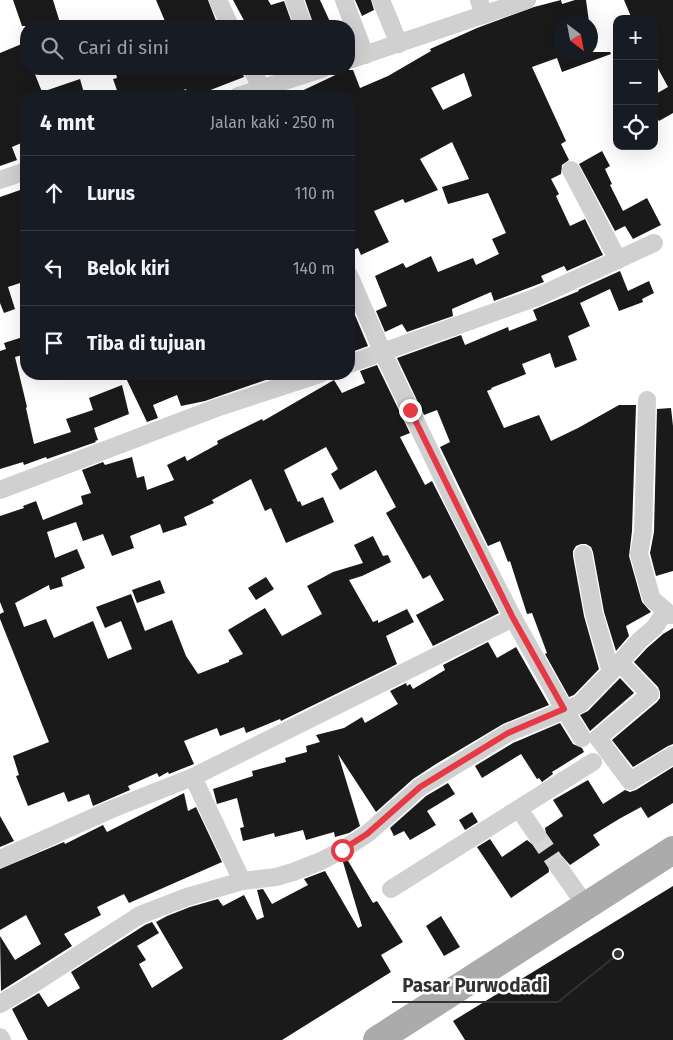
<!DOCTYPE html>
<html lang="id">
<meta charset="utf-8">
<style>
body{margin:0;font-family:"Fira Sans",sans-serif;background:#20242c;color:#f1f3f6}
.controls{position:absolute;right:15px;top:15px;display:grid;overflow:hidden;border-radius:10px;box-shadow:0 5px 20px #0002}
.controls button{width:45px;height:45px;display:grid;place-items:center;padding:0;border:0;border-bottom:1px solid #363941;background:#171b24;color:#f1f3f6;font:25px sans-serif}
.compass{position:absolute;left:553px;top:15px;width:45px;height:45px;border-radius:50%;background:#171b24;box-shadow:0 5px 20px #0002;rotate:148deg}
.stop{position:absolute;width:15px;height:15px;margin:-11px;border:4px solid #e63946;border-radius:50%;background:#fff}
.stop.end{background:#e63946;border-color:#fff;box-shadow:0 1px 5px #0008}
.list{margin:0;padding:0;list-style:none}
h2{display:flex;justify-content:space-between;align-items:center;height:65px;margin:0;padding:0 20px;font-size:21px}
h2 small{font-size:16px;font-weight:400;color:#9ea1a6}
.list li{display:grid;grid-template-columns:32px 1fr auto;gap:15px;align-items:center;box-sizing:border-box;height:75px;padding:0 20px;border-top:1px solid #363941}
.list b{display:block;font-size:19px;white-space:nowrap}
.list em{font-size:16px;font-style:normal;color:#9ea1a6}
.icon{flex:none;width:28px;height:28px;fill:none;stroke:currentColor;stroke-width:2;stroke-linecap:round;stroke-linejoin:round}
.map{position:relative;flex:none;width:673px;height:1040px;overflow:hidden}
.search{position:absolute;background:#171b24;box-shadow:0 5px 20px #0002;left:20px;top:20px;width:335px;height:55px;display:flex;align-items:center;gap:12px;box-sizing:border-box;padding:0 18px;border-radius:20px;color:#9ea1a6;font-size:19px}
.panel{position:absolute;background:#171b24;box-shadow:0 5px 20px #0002;left:20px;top:90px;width:335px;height:290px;border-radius:20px}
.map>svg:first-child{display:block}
.building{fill:#1a1a1a;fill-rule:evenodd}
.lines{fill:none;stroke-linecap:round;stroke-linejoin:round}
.minor-tunnel{stroke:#d6d6d6;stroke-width:18;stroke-dasharray:18 9;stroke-linecap:butt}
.minor{stroke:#d0d0d0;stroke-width:18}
.primary{stroke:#ababab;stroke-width:28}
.route{stroke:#e63946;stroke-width:6}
.leader{fill:none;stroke:#333;stroke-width:2}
.callout-dot{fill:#333;stroke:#fff;stroke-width:2}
.callout-label{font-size:19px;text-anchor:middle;font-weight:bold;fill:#333;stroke:#fff;stroke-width:5;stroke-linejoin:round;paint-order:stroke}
</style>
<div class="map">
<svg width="673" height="1040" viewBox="0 0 673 1040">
<rect width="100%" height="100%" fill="#fff"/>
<!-- building -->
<g class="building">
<polygon points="13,0 53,0 61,26 22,26"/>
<polygon points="156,0 208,0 218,26 167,26"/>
<polygon points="233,0 268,0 271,5 284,1 293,26 247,26"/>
<polygon points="305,0 320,0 332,26 314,26"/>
<polygon points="355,0 371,0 374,10 362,16"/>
<path d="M 561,0 L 562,4 L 575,0 L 586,0 L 589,22 L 560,22 L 560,52 L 610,52 L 611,54 L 562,72 L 557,58 L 532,67 L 566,141 L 561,144 L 569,160 L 562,165 L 561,174 L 551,179 L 559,194 L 556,196 L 570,226 L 585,219 L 603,255 L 567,271 L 564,266 L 541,276 L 544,282 L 494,301 L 491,292 L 452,309 L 453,316 L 407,332 L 402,324 L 385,332 L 376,311 L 387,306 L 375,276 L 403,263 L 406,268 L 431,256 L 438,272 L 473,258 L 476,265 L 499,254 L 492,239 L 506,233 L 488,193 L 448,204 L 442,187 L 469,179 L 452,142 L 420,159 L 438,190 L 405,203 L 403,199 L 374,211 L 389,242 L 361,255 L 358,248 L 349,252 L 349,96 L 291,96 L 346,70 L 353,70 L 360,88 L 388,76 L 431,51 L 430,49 L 477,28 L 534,7 ZM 464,73 L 472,96 L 443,110 L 431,88 Z"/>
<polygon points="624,0 673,0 673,113 659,121 654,113 654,95 668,87 654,61 654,19 632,19"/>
<polygon points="24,43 26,50 26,69 33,69 42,92 80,79 84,93 75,96 26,96 26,141 12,147 17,160 0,166 0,53"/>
<polygon points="115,69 241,69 244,77 195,96 189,96 186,89 168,96 119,96 113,79 117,78"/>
<polygon points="602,151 610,166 605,169 612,184 610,185 623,211 647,198 661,225 633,239 625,226 615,231 579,164"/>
<polygon points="26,188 26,281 8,287 15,309 4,313 0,303 0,197"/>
<polygon points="620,271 628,291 649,281 654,293 642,299 643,302 619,311 610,289 580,303 590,326 568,336 577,360 555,368 550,353 522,364 526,374 491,388 492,389 487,391 504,428 539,415 551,441 578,428 619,405 636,405 632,531 629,556 642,602 651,612 626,626 629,636 616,651 604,612 593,552 591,547 586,544 581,544 576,546 573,551 573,556 584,616 599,669 574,695 569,697 545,654 547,653 532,613 527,614 510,561 508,562 500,541 488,546 440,447 450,442 437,410 424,415 397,358 461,335 465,345 508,327 509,331 537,320 533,310 579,291 578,290"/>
<polygon points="349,301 368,346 349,353"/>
<polygon points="26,336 26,354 15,357 27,407 26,408 34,444 71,432 66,419 93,410 89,398 122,385 129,414 94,428 98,440 95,441 96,442 47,459 46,457 24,465 23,462 0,469 0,351 6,349 4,343"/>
<polygon points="377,365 410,433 400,437 425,485 432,481 499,613 433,646 416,615 444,600 430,575 423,579 386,513 396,507 376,470 340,490 331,474 338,469 326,447 284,470 298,502 300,501 302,506 323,497 334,522 286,543 271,508 265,511 251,479 212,500 214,503 184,517 187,525 163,533 160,524 130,536 134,548 112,556 103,534 83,541 76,522 47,532 55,558 77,549 85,568 61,578 63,586 50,590 49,585 15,603 24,627 46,619 54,638 93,621 108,659 132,649 121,621 105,628 96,607 131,594 145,631 172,620 186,656 198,674 229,662 229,660 243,654 228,630 265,608 282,636 322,614 307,586 333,572 363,563 354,545 373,536 383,556 388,555 391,562 362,576 349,580 373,622 378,620 378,623 407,609 414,622 386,636 397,664 281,721 280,719 246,733 244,727 220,736 217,728 184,741 194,764 169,774 168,772 159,777 157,773 128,786 130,790 93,806 89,794 68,802 64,792 28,806 16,776 19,775 13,756 49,742 0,619 0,614 4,612 0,602 0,516 24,508 23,506 36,501 43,520 83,504 81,496 91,493 82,470 103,462 105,465 132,457 137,478 144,476 147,490 174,480 167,465 185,456 187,461 218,444 217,441 262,419 263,421 334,380 342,393 365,383 360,371"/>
<polygon points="124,374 141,374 143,378 153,374 283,374 205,401 181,406 177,395 153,405 158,418 147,422"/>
<polygon points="671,408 673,426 673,571 656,576 650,553 654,532 657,409"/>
<polygon points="266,577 274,589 256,600 248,588"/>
<polygon points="160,580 165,593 137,603 132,590"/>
<polygon points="673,628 673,744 668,746 633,767 612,740 657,702 660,698 660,692 658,687 634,662 647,648 663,634"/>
<polygon points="488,642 497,658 516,647 549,705 503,724 436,764 413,779 376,812 338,754 360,826 349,833 335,837 334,832 306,840 303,830 275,837 274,833 243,841 240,828 244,827 237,798 217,804 213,789 253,776 252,771 286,762 285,758 307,752 306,746 320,742 316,735 344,728 362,717 365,723 398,704 390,691 406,683 407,686 410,684 413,689 445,670 443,665"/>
<polygon points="620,678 634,693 590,731 580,715 588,711"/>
<polygon points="560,723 573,744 582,748 584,752 552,772 553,774 542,782 539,778 537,779 521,754 482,778 475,766 513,743"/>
<polygon points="673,767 673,803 648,818 641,807 619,819 593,835 600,845 570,865 562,856 552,857 548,862 549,872 511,898 477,847 490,839 502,857 527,840 532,844 542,843 546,838 546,833 545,828 563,816 553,800 588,780 603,804 625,790 630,792 636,790"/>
<polygon points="448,783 455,794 427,811 436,825 410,840 404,831 394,836 390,828 426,796"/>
<polygon points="184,793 188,811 196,807 222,862 129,903 124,894 97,907 101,915 64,934 72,946 1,991 0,936 15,960 41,944 26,915 0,930 0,869 64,842 65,844 103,825 107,832"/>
<polygon points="472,812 478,822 465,830 459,820"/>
<polygon points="0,816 14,841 0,847"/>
<polygon points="347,859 373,903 377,901 403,942 381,955 391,972 282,1040 28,1040 12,1009 39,993 48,1007 80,988 71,972 145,925 152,922 159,933 137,946 146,960 139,964 152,988 183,968 156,922 167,916 190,907 218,899 223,906 244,895 257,920 264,917 257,890 263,889 272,904 308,885 304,879 325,871 358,928 362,926 343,862"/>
<polygon points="673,886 673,1040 465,1040 453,1021"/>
<polygon points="441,916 460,947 444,956 426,926"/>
</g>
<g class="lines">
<!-- minor-tunnel -->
<polyline class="minor-tunnel" points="536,834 558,866"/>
<!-- minor -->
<g class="minor">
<polyline points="218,0 230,26"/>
<polyline points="294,0 304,26"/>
<polyline points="344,0 365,55"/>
<polyline points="381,0 399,44"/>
<polyline points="479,0 484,15"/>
<polyline points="349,60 527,0"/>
<polyline points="252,69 265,96"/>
<polyline points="238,96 322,69"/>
<polyline points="571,170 618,260"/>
<polyline points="0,180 26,171"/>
<polyline points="349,275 383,353 459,512 513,618 564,709 582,738"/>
<polyline points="349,364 537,297 654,243"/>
<polyline points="647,400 643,532 639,554 650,593 652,599 665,610 663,615"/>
<polyline points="0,490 216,408 320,374"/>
<polyline points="583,554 594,614 611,672"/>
<polyline points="620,663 650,694 598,738 630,781 673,755"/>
<polyline points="193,777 242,881"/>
<polyline points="519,809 536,834"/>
<polyline points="0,859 112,809 193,777 513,618"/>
<polyline points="558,866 586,906"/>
<polyline points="391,889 593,762"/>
<polyline points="0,1004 38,981 140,915 187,897 242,881 276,877 293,872 321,861 342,850 367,834 420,787 508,733 580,704 611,672 640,640 654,628 663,615 673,615"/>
<polyline points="0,1037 2,1040"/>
</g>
<!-- primary -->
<polyline class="primary" points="377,1040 673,850"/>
</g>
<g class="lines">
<!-- route -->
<polyline class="route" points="342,850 367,834 420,787 508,733 564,709 513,618 410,410"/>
</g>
<!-- callouts -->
<path class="leader" d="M618 954L558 1002H392"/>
<circle class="callout-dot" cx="618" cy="954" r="5"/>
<g class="callout-label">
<text x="475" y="992">Pasar Purwodadi</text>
</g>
</svg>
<div class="controls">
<button>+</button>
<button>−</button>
<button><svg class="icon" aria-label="locate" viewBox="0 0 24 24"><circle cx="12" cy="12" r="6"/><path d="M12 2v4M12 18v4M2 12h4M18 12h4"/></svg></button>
</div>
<svg class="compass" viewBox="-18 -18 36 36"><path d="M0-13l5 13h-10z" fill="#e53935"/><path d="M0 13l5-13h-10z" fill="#9ea1a6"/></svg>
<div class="stop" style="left:342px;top:850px"></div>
<div class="stop end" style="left:410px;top:410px"></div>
<div class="search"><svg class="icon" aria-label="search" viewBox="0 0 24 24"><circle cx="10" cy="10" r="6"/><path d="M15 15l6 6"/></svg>Cari di sini</div>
<section class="panel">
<h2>4 mnt<small>Jalan kaki · 250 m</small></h2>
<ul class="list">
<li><svg class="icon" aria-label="ahead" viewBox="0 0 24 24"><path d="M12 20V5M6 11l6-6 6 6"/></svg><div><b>Lurus</b></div><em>110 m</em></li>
<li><svg class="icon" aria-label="left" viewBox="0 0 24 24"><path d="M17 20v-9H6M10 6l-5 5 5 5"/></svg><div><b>Belok kiri</b></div><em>140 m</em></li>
<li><svg class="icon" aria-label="arrive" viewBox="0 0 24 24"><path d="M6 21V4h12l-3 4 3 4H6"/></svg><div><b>Tiba di tujuan</b></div></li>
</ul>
</section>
</div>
